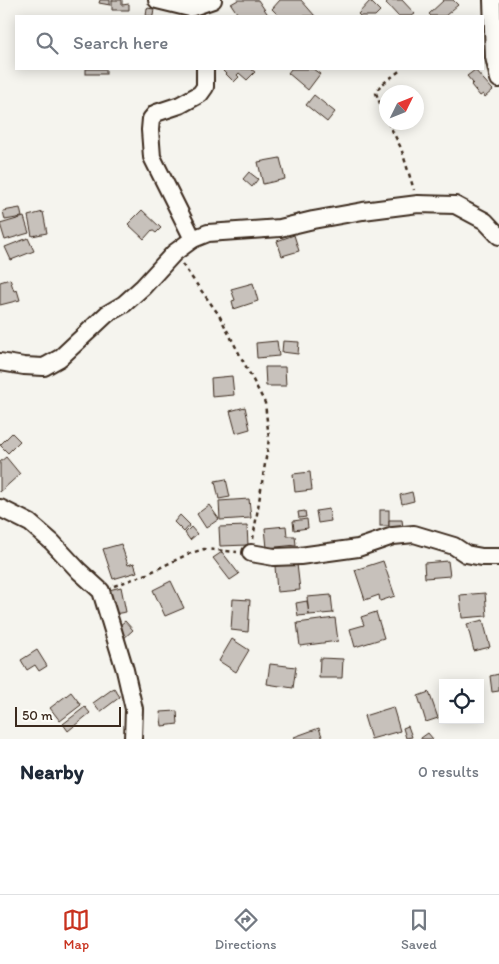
<!DOCTYPE html>
<style>
body{margin:0;font-family:Itim,sans-serif;background:#f2f2f3;color:#1f2937}
.controls{position:absolute;right:15px;bottom:15px;display:grid;overflow:hidden;border-radius:0px;box-shadow:0 2px 12px #0003}
.controls button{width:45px;height:45px;display:grid;place-items:center;padding:0;border:0;border-bottom:1px solid #e0e1e3;background:#fff;color:#1f2937;font:25px sans-serif}
.compass{position:absolute;left:379px;top:85px;width:45px;height:45px;border-radius:50%;background:#fff;box-shadow:0 2px 12px #0003;rotate:47deg}
.scale{position:absolute;left:15px;bottom:12px;width:106px;box-sizing:border-box;padding-left:5px;border:2px solid #3b2a1e;border-top:0;font-size:14px;line-height:18px;white-space:nowrap;color:#3b2a1e;-webkit-text-stroke:4px #fdfcf7;paint-order:stroke}
.list{margin:0;padding:0;list-style:none}
h2{display:flex;justify-content:space-between;align-items:center;height:65px;margin:0;padding:0 20px;font-size:21px}
h2 small{font-size:16px;font-weight:400;color:#747a83}
.icon{flex:none;width:28px;height:28px;fill:none;stroke:currentColor;stroke-width:2;stroke-linecap:round;stroke-linejoin:round}
.map{position:relative;flex:none;width:499px;height:739px;overflow:hidden}
.search{position:absolute;background:#fff;box-shadow:0 2px 12px #0003;left:15px;right:15px;top:15px;height:55px;display:flex;align-items:center;gap:12px;box-sizing:border-box;padding:0 18px;border-radius:0px;color:#747a83;font-size:19px}
.sheet{height:155px;background:#fff}
nav{display:flex;justify-content:space-around;align-items:center;box-sizing:border-box;height:70px;border-top:1px solid #e0e1e3;background:#fff;font-size:14px;color:#747a83}
nav a{display:grid;justify-items:center;gap:2px}
nav .on{color:#c8321e}
.map>svg:first-child{display:block}
.building{fill:#c7c1bb;stroke:#3b2a1e}
.lines{fill:none;stroke-linecap:round;stroke-linejoin:round}
.minor-casing{stroke:#3b2a1e;stroke-width:20}
.path{stroke:#3b2a1e;stroke-width:2.5;stroke-dasharray:4 4;stroke-linecap:butt}
.minor{stroke:#fdfcf7;stroke-width:16}
</style>
<div class="map">
<svg width="499" height="739" viewBox="0 0 499 739">
<rect width="100%" height="100%" fill="#f5f4ee"/>
<filter id="ink" filterUnits="userSpaceOnUse"><feTurbulence type="fractalNoise" baseFrequency=".02" numOctaves="2"/><feDisplacementMap in="SourceGraphic" scale="10" xChannelSelector="R" yChannelSelector="G"/><feConvolveMatrix kernelMatrix="1 2 1 2 8 2 1 2 1" color-interpolation-filters="sRGB"/></filter>
<g filter="url(#ink)">
<!-- building -->
<g class="building">
<polygon points="100,0 110,0 110,5 99,3"/>
<polygon points="112,0 122,0 122,5 129,4 129,10 112,10"/>
<polygon points="238,0 258,0 269,16 239,16 231,4"/>
<polygon points="280,0 301,0 315,16 279,16 272,9"/>
<polygon points="389,0 402,0 415,14 412,16 398,16 386,3"/>
<polygon points="444,0 453,0 458,5 445,16 431,16 429,14"/>
<polygon points="370,1 380,11 375,16 360,16 358,14"/>
<polygon points="147,8 154,9 153,16 146,16"/>
<rect x="86" y="69" width="20" height="5"/>
<polygon points="225,69 251,69 255,72 247,80 239,73 237,75 239,77 234,82 223,71"/>
<polygon points="291,69 313,69 320,74 308,90 288,73"/>
<polygon points="475,70 493,90 485,97 483,94 480,96 471,85 473,83 467,76"/>
<polygon points="314,95 335,112 327,122 306,105"/>
<polygon points="280,158 285,179 263,184 258,162"/>
<polygon points="249,172 258,179 252,187 243,179"/>
<polygon points="20,208 22,217 5,220 3,211"/>
<polygon points="142,210 161,228 156,233 152,230 144,239 128,224"/>
<polygon points="43,212 47,233 32,236 28,216"/>
<polygon points="24,217 29,233 5,240 0,224"/>
<polygon points="294,235 299,251 282,256 277,241"/>
<polygon points="28,238 34,251 11,260 5,247"/>
<polygon points="10,279 14,291 17,290 20,300 0,305 0,282"/>
<polygon points="253,283 258,301 234,309 232,301 235,300 231,289"/>
<polygon points="277,341 279,356 257,358 256,343"/>
<polygon points="283,341 299,342 298,354 282,352"/>
<polygon points="265,367 285,367 286,386 266,386"/>
<polygon points="232,376 234,395 212,397 211,378"/>
<polygon points="245,407 250,429 236,433 230,411"/>
<polygon points="12,433 20,441 8,453 0,445"/>
<polygon points="6,457 20,474 0,492 0,462"/>
<polygon points="310,472 312,490 295,492 293,474"/>
<polygon points="226,479 230,497 219,499 215,481"/>
<polygon points="412,492 414,501 402,504 400,495"/>
<polygon points="249,499 251,518 220,520 219,501"/>
<polygon points="209,505 219,519 206,528 197,514"/>
<polygon points="329,509 331,521 318,523 316,511"/>
<rect x="380" y="510" width="9" height="16"/>
<polygon points="305,511 306,517 299,518 298,512"/>
<polygon points="180,515 190,525 184,532 174,522"/>
<polygon points="307,519 308,528 294,530 293,521"/>
<polygon points="389,520 402,520 403,527 389,527"/>
<polygon points="247,526 248,545 220,546 219,527"/>
<polygon points="286,526 287,536 295,536 296,545 267,548 265,528"/>
<polygon points="191,527 197,534 190,540 185,533"/>
<polygon points="121,544 128,565 134,563 137,572 113,579 103,549"/>
<polygon points="222,552 239,574 230,580 213,558"/>
<polygon points="383,561 395,596 380,601 379,595 365,600 355,570"/>
<polygon points="448,561 450,576 425,578 424,563"/>
<polygon points="297,564 300,590 277,592 275,566"/>
<polygon points="171,581 184,608 165,616 153,590"/>
<polygon points="121,587 126,612 114,614 109,590"/>
<polygon points="485,593 487,616 462,618 460,595"/>
<polygon points="331,595 333,613 309,615 307,597"/>
<polygon points="233,599 250,600 248,632 231,630"/>
<polygon points="307,601 309,615 298,616 296,603"/>
<polygon points="376,612 384,638 355,647 350,629 364,625 361,617"/>
<polygon points="335,618 338,641 300,646 297,623"/>
<polygon points="483,620 490,647 474,651 467,624"/>
<polygon points="125,621 133,630 122,640 114,630"/>
<polygon points="232,639 249,650 236,672 219,661"/>
<polygon points="37,650 47,666 39,671 35,665 27,670 21,660"/>
<polygon points="320,658 343,659 342,678 319,678"/>
<polygon points="270,664 296,667 293,688 267,684"/>
<polygon points="499,674 499,691 492,692 490,676"/>
<polygon points="114,688 120,697 100,712 93,703"/>
<polygon points="71,692 81,705 60,721 50,708"/>
<polygon points="429,692 438,718 426,722 418,696"/>
<polygon points="85,707 90,713 68,731 63,724"/>
<polygon points="393,707 400,731 371,739 364,716"/>
<polygon points="177,711 178,724 162,726 160,712"/>
<polygon points="408,726 412,737 406,738 403,728"/>
<polygon points="319,728 323,739 294,739 294,737"/>
<polygon points="428,733 433,739 421,739 421,738"/>
</g>
<g class="lines">
<!-- minor casing -->
<g class="minor-casing">
<g id="minor">
<polyline points="157,0 190,8 213,0"/>
<polyline points="492,0 494,57 499,79"/>
<polyline points="193,239 152,157 150,130 151,119 156,113 180,105 200,94 205,87 205,69"/>
<polyline points="0,362 24,366 44,367 60,358 107,314 124,304 143,287 174,253 193,239 208,233 280,228 313,220 363,211 418,204 455,205 485,221 499,236"/>
<polyline points="0,508 30,523 52,542 79,571 101,591 125,670 134,709 133,739"/>
<polyline points="251,553 274,557 300,556 358,548 393,536 414,534 454,546 466,554 482,557 499,557"/>
</g>
</g>
<!-- path -->
<g class="path">
<polyline points="386,119 376,93 380,86 402,69"/>
<polyline points="388,122 401,148 414,190"/>
<polyline points="182,264 219,315 265,403 269,439 253,539"/>
<polyline points="114,586 147,574 188,554 204,549 237,552"/>
</g>
<!-- minor -->
<use href="#minor" class="minor"/>
</g>
</g>
</svg>
<div class="controls">
<button><svg class="icon" aria-label="locate" viewBox="0 0 24 24"><circle cx="12" cy="12" r="6"/><path d="M12 2v4M12 18v4M2 12h4M18 12h4"/></svg></button>
</div>
<svg class="compass" viewBox="-18 -18 36 36"><path d="M0-13l5 13h-10z" fill="#e53935"/><path d="M0 13l5-13h-10z" fill="#747a83"/></svg>
<div class="scale">50 m</div>
<div class="search"><svg class="icon" aria-label="search" viewBox="0 0 24 24"><circle cx="10" cy="10" r="6"/><path d="M15 15l6 6"/></svg>Search here</div>
</div>
<section class="sheet">
<h2>Nearby<small>0 results</small></h2>
<ul class="list">
</ul>
</section>
<nav>
<a class="on"><svg class="icon" aria-label="map" viewBox="0 0 24 24"><path d="M3 6l6-2 6 2 6-2v14l-6 2-6-2-6 2zM9 4v14M15 6v14"/></svg>Map</a>
<a><svg class="icon" aria-label="directions" viewBox="0 0 24 24"><path d="M12 3l9 9-9 9-9-9zM9 14v-3h6M13 9l2 2-2 2"/></svg>Directions</a>
<a><svg class="icon" aria-label="saved" viewBox="0 0 24 24"><path d="M7 4h10v16l-5-4-5 4z"/></svg>Saved</a>
</nav>
